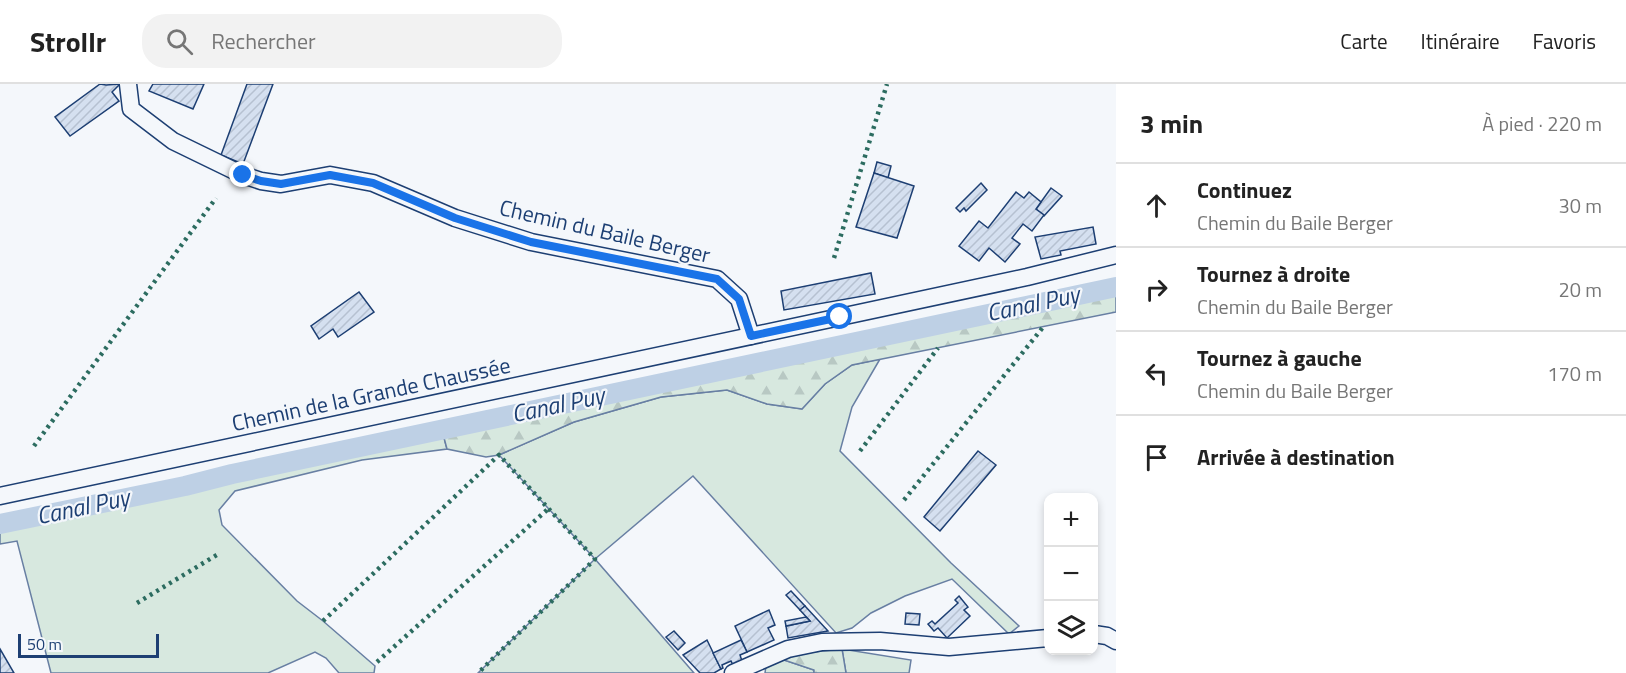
<!DOCTYPE html>
<html lang="fr">
<meta charset="utf-8">
<style>
body{margin:0;font-family:"Titillium Web",sans-serif;background:#f2f2f2;color:#222}
.controls{position:absolute;right:18px;bottom:18px;display:grid;overflow:hidden;border-radius:12px;box-shadow:0 3px 9px #0003}
.controls button{width:54px;height:54px;display:grid;place-items:center;padding:0;border:0;border-bottom:2px solid #e0e0e0;background:#fff;color:#222;font:30px sans-serif}
.scale{position:absolute;left:18px;bottom:15px;width:141px;box-sizing:border-box;padding-left:6px;border:3px solid #1d3f73;border-top:0;font-size:16px;line-height:21px;white-space:nowrap;color:#1d3f73;-webkit-text-stroke:4px #f4f7fb;paint-order:stroke}
.stop{position:absolute;width:18px;height:18px;margin:-14px;border:4px solid #1a73e8;border-radius:50%;background:#fff}
.stop.end{background:#1a73e8;border-color:#fff;box-shadow:0 2px 6px #0008}
.list{margin:0;padding:0;list-style:none}
h2{display:flex;justify-content:space-between;align-items:center;height:78px;margin:0;padding:0 24px;font-size:26px}
h2 small{font-size:20px;font-weight:400;color:#767676}
.list li{display:grid;grid-template-columns:39px 1fr auto;gap:18px;align-items:center;box-sizing:border-box;height:84px;padding:0 24px;border-top:2px solid #e0e0e0}
.list b{display:block;font-size:22px;white-space:nowrap}
.list p{margin:0;font-size:20px;white-space:nowrap;color:#767676}
.list em{font-size:20px;font-style:normal;color:#767676}
.icon{flex:none;width:33px;height:33px;fill:none;stroke:currentColor;stroke-width:2;stroke-linecap:round;stroke-linejoin:round}
.map{position:relative;flex:none;width:1116px;height:589px;overflow:hidden}
header{display:flex;align-items:center;gap:36px;box-sizing:border-box;height:84px;padding:0 30px;background:#fff;border-bottom:2px solid #e0e0e0}
header strong{font-size:28px}
nav{display:flex;gap:33px;margin-inline-start:auto;font-size:21px}
.search{width:420px;height:54px;background:#f2f2f2;display:flex;align-items:center;gap:15px;box-sizing:border-box;padding:0 21px;border-radius:24px;color:#767676;font-size:22px}
main{display:flex}
aside{flex:1;background:#fff}
.map>svg:first-child{display:block}
.green{fill:#d7e8df;stroke:#687fa3;stroke-width:1.5}
.forest{fill:url(#forest-firs);stroke:#687fa3;stroke-width:1.5}
.lines{fill:none;stroke-linecap:round;stroke-linejoin:round}
.canal{stroke:#bed0e5;stroke-width:20}
.building{fill:url(#building-hatch);stroke:#1d3f73;stroke-width:1.5}
.minor-casing{stroke:#1d3f73;stroke-width:19}
.minor{stroke:#f4f7fb;stroke-width:16}
.hedge{stroke:#2c6c60;stroke-width:4.5;stroke-dasharray:3 4.5;stroke-linecap:butt}
.route{stroke:#1a73e8;stroke-width:8}
.labels{text-anchor:middle;stroke-width:4.5;stroke-linejoin:round;paint-order:stroke}
.street-label{font-size:22px;fill:#1d3f73;stroke:#f4f7fb}
.water-label{font-size:24px;font-style:italic;fill:#1d3f73;stroke:#f4f7fb}
</style>
<header>
<strong>Strollr</strong>
<div class="search"><svg class="icon" aria-label="search" viewBox="0 0 24 24"><circle cx="10" cy="10" r="6"/><path d="M15 15l6 6"/></svg>Rechercher</div>
<nav><a>Carte</a><a>Itinéraire</a><a>Favoris</a></nav>
</header>
<main>
<div class="map">
<svg width="1116" height="589" viewBox="0 0 1116 589">
<defs>
<pattern id="forest-firs" width="22" height="20" patternUnits="userSpaceOnUse" patternTransform="scale(1.5)"><rect width="22" height="20" fill="#d7e8df"/><path d="M5 1l3.5 6h-7zM16 11l3.5 6h-7z" fill="#b8c8c3"/></pattern>
<pattern id="building-hatch" width="6" height="6" patternUnits="userSpaceOnUse" patternTransform="scale(1.5)"><rect width="6" height="6" fill="#d5e0f0"/><path d="M-1 1l2-2M0 6l6-6M5 7l2-2" fill="none" stroke="#b6c1d1"/></pattern>
</defs>
<rect width="100%" height="100%" fill="#f4f7fb"/>
<!-- green -->
<g class="green">
<polygon points="880,275 852,323 840,367 951,479 1019,542 1009,550 952,495 905,512 871,529 852,544 836,549 693,392 595,475 694,589 478,589 595,475 499,371 574,338 661,313 727,306 767,320 802,325 825,300 852,281"/>
<polygon points="443,350 447,365 362,376 235,407 219,426 222,441 297,517 323,537 375,582 374,589 339,589 326,574 315,568 268,589 51,589 17,457 0,460 0,446"/>
<polygon points="842,565 911,576 909,589 846,589"/>
<polygon points="781,575 814,586 814,589 765,589 766,582"/>
</g>
<!-- forest -->
<g class="forest">
<polygon points="1116,207 1116,228 852,281 825,300 802,325 767,320 727,306 661,313 574,338 499,371 486,373 447,365 443,350"/>
<polygon points="842,565 846,589 814,589 814,586 781,575 813,568"/>
</g>
<g class="lines">
<!-- canal -->
<polyline class="canal" points="0,440 185,402 232,390 1116,203"/>
</g>
<!-- building -->
<g class="building">
<polygon points="100,0 106,1 120,0 112,8 119,17 70,52 55,33"/>
<polygon points="153,0 204,0 193,25 149,7"/>
<polygon points="247,0 273,0 243,80 221,71"/>
<polygon points="877,78 891,82 888,94 874,89"/>
<polygon points="874,89 914,102 897,154 856,143"/>
<polygon points="981,99 987,106 966,127 964,124 960,128 956,124"/>
<polygon points="1051,104 1062,112 1044,132 1036,125"/>
<polygon points="1016,108 1024,114 1029,108 1041,118 1036,125 1044,131 1032,147 1023,140 1012,154 1020,160 1005,178 989,164 979,177 959,162 979,137 988,144"/>
<polygon points="1093,143 1096,160 1060,167 1061,171 1041,175 1035,153"/>
<polygon points="871,189 875,210 784,226 781,207"/>
<polygon points="359,208 374,228 338,253 333,245 319,255 311,242"/>
<polygon points="978,367 996,381 940,447 924,433"/>
<polygon points="791,507 805,522 800,526 786,511"/>
<polygon points="959,512 968,523 964,526 970,532 947,554 938,544 934,547 928,540 932,537 935,540 958,519 955,516"/>
<polygon points="805,522 828,547 788,554 786,542 810,537 800,526"/>
<polygon points="769,526 775,541 768,544 774,556 747,568 735,542"/>
<polygon points="906,529 920,530 919,541 905,540"/>
<polygon points="806,533 810,537 786,542 785,537"/>
<polygon points="674,547 685,559 678,566 666,553"/>
<polygon points="707,556 721,585 714,589 700,589 683,571"/>
<polygon points="741,556 747,568 740,571 742,577 733,581 731,577 722,581 723,584 721,585 713,569"/>
<polygon points="0,565 14,589 0,589"/>
</g>
<g class="lines">
<!-- minor casing -->
<g class="minor-casing">
<g id="minor">
<polyline points="128,0 131,25 173,57 243,91 261,97 281,100 330,91 373,99 455,134 531,158 717,195 739,215 751,252"/>
<polyline points="0,412 840,233 1027,193 1116,171"/>
<polyline points="1094,550 1107,552 1116,557"/>
<polyline points="733,589 788,565 822,558 880,557 949,563 1048,554"/>
</g>
</g>
<!-- minor -->
<use href="#minor" class="minor"/>
<!-- hedge -->
<g class="hedge">
<polyline points="834,174 887,0"/>
<polyline points="34,362 216,114"/>
<polyline points="860,367 938,264"/>
<polyline points="904,416 1044,242"/>
<polyline points="137,519 220,469"/>
<polyline points="323,537 499,371 595,475 478,589"/>
<polyline points="377,578 548,425"/>
</g>
</g>
<g class="lines">
<!-- route -->
<polyline class="route" points="243,91 261,97 281,100 330,91 373,99 455,134 531,158 717,195 739,215 751,252 840,233"/>
</g>
<g class="labels">
<!-- street labels -->
<g class="street-label">
<text transform="translate(605 147) rotate(13)" y="8">Chemin du Baile Berger</text>
<text transform="translate(371 310) rotate(-12)" y="8">Chemin de la Grande Chaussée</text>
</g>
<!-- water labels -->
<g class="water-label">
<text transform="translate(1033 220) rotate(-12)" y="8">Canal Puy</text>
<text transform="translate(558 321) rotate(-12)" y="8">Canal Puy</text>
<text transform="translate(83 423) rotate(-12)" y="8">Canal Puy</text>
</g>
</g>
</svg>
<div class="controls">
<button>+</button>
<button>−</button>
<button><svg class="icon" aria-label="layers" viewBox="0 0 24 24"><path d="M12 4l9 5-9 5-9-5zM3 14l9 5 9-5"/></svg></button>
</div>
<div class="scale">50 m</div>
<div class="stop" style="left:840px;top:233px"></div>
<div class="stop end" style="left:243px;top:91px"></div>
</div>
<aside>
<h2>3 min<small>À pied · 220 m</small></h2>
<ul class="list">
<li><svg class="icon" aria-label="ahead" viewBox="0 0 24 24"><path d="M12 20V5M6 11l6-6 6 6"/></svg><div><b>Continuez</b><p>Chemin du Baile Berger</p></div><em>30 m</em></li>
<li><svg class="icon" aria-label="right" viewBox="0 0 24 24"><path d="M7 20v-9h11M14 6l5 5-5 5"/></svg><div><b>Tournez à droite</b><p>Chemin du Baile Berger</p></div><em>20 m</em></li>
<li><svg class="icon" aria-label="left" viewBox="0 0 24 24"><path d="M17 20v-9H6M10 6l-5 5 5 5"/></svg><div><b>Tournez à gauche</b><p>Chemin du Baile Berger</p></div><em>170 m</em></li>
<li><svg class="icon" aria-label="arrive" viewBox="0 0 24 24"><path d="M6 21V4h12l-3 4 3 4H6"/></svg><div><b>Arrivée à destination</b></div></li>
</ul>
</aside>
</main>
